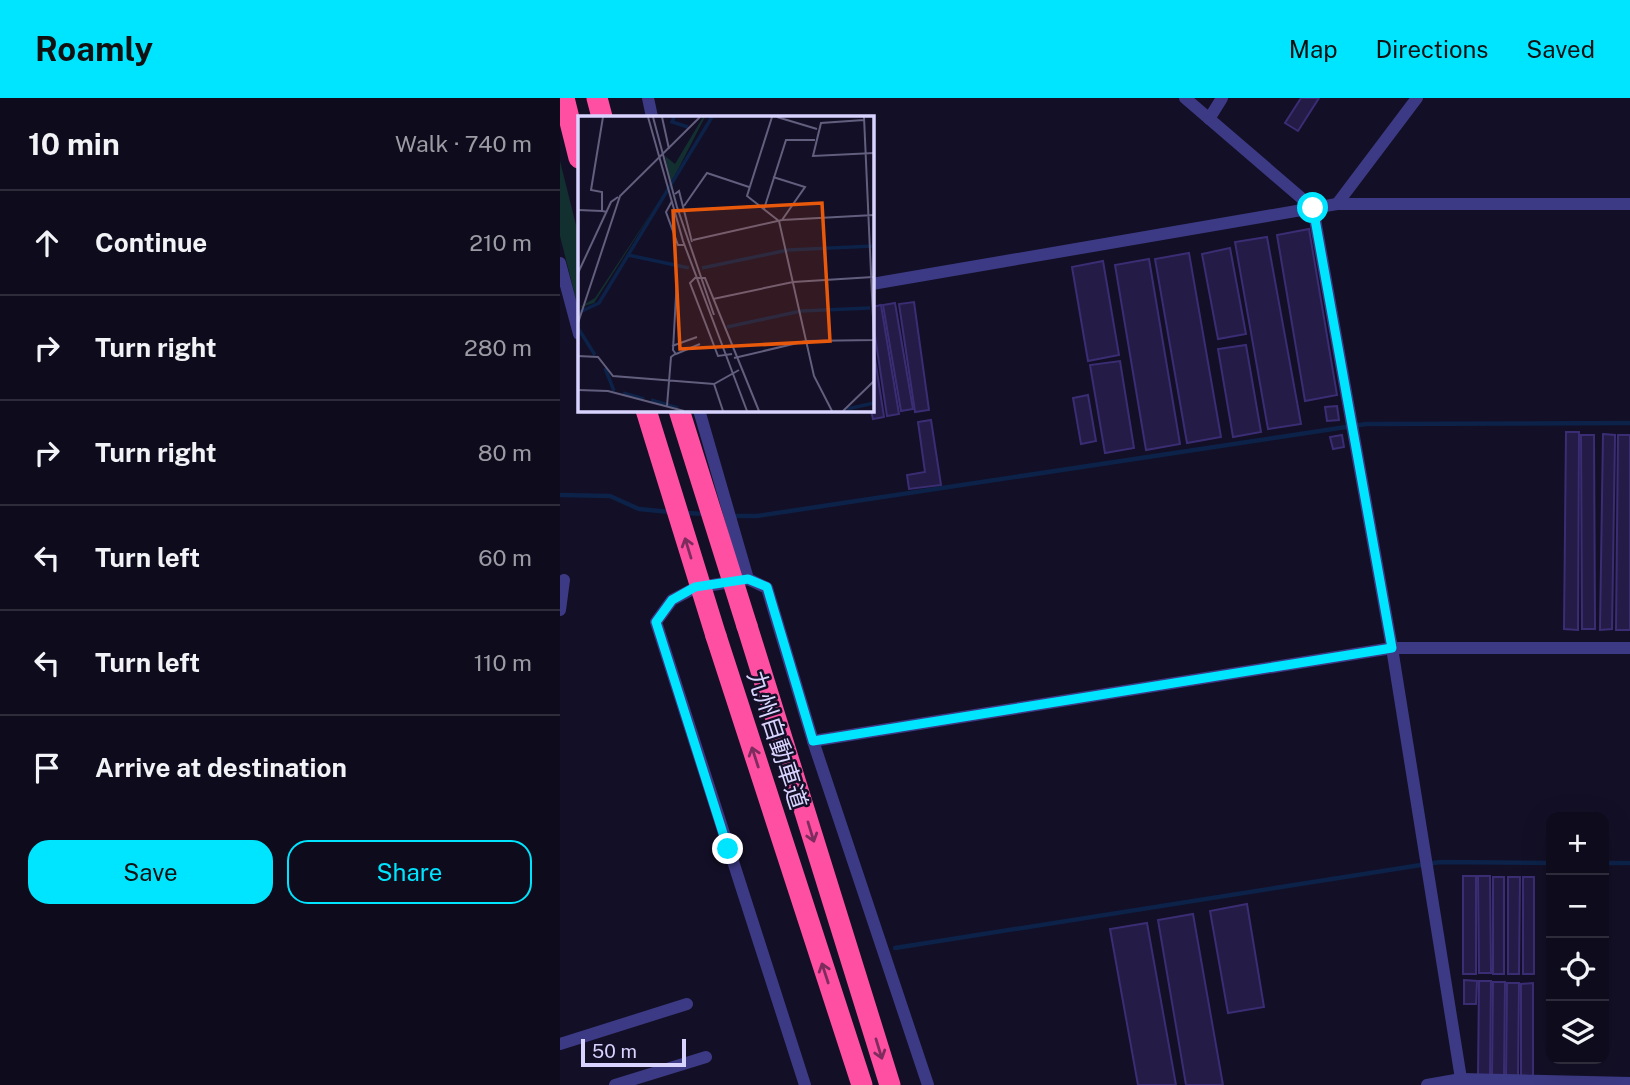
<!DOCTYPE html>
<meta charset="utf-8">
<style>
body{margin:0;font-family:"Public Sans","Noto Sans JP",sans-serif;background:#1c1929;color:#f1f3f6}
.controls{position:absolute;right:21px;bottom:21px;display:grid;overflow:hidden;border-radius:14px;box-shadow:0 7px 28px #0002}
.controls button{width:63px;height:63px;display:grid;place-items:center;padding:0;border:0;border-bottom:2px solid #2e2b3b;background:#0e0b1c;color:#f1f3f6;font:35px sans-serif}
.scale{position:absolute;left:21px;bottom:18px;width:105px;box-sizing:border-box;padding-left:7px;border:4px solid #d9d4ff;border-top:0;font-size:19px;line-height:24px;white-space:nowrap;color:#d9d4ff;-webkit-text-stroke:5px #130f26;paint-order:stroke}
.stop{position:absolute;width:21px;height:21px;margin:-16px;border:5px solid #00e5ff;border-radius:50%;background:#fff}
.stop.end{background:#00e5ff;border-color:#fff;box-shadow:0 2px 7px #0008}
.list{margin:0;padding:0;list-style:none}
h2{display:flex;justify-content:space-between;align-items:center;height:91px;margin:0;padding:0 28px;font-size:30px}
h2 small{font-size:23px;font-weight:400;color:#9b9ba3}
.list li{display:grid;grid-template-columns:46px 1fr auto;gap:21px;align-items:center;box-sizing:border-box;height:105px;padding:0 28px;border-top:2px solid #2e2b3b}
.list b{display:block;font-size:26px;white-space:nowrap}
.list em{font-size:23px;font-style:normal;color:#9b9ba3}
.actions{display:flex;gap:14px;padding:21px 28px}
.actions a{flex:1;padding:16px 0;border:2px solid #00e5ff;border-radius:21px;text-align:center;font-size:24px;color:#00e5ff}
.actions .main{background:#00e5ff;color:#111}
.icon{flex:none;width:38px;height:38px;fill:none;stroke:currentColor;stroke-width:2;stroke-linecap:round;stroke-linejoin:round}
.map{position:relative;flex:none;width:1070px;height:987px;overflow:hidden}
header{display:flex;align-items:center;gap:42px;box-sizing:border-box;height:98px;padding:0 35px;background:#00e5ff;color:#111}
header strong{font-size:33px}
nav{display:flex;gap:38px;margin-inline-start:auto;font-size:24px}
main{display:flex}
aside{flex:1;background:#0e0b1c}
.map>svg:first-child{display:block}
.green{fill:#12302f}
.lines{fill:none;stroke-linecap:round;stroke-linejoin:round}
.stream{stroke:#0c2248;stroke-width:4.5}
.building{fill:#241b47;stroke:#3b2d73;stroke-width:2}
.minor{stroke:#3d3a85;stroke-width:12}
.motorway{stroke:#ff4fa3;stroke-width:21}
.motorway-bridge{stroke:#ff4fa3;stroke-width:21}
.oneway{stroke:#7d2c5e}
.route{stroke:#00e5ff;stroke-width:9}
.labels{text-anchor:middle;stroke-width:5;stroke-linejoin:round;paint-order:stroke}
.street-label{font-size:24px;fill:#d9d4ff;stroke:#130f26}
.inset-river{fill:none;stroke:#0c2248;stroke-width:3.5}
.inset-road{fill:none;stroke:#625e7d;stroke-width:2}
.view{fill:#e8590c;fill-opacity:0.15;stroke:#e8590c;stroke-width:3.5}
.inset-edge{fill:none;stroke:#d9d4ff;stroke-width:3.5}
</style>
<header>
<strong>Roamly</strong>
<nav><a>Map</a><a>Directions</a><a>Saved</a></nav>
</header>
<main>
<aside>
<h2>10 min<small>Walk · 740 m</small></h2>
<ul class="list">
<li><svg class="icon" aria-label="ahead" viewBox="0 0 24 24"><path d="M12 20V5M6 11l6-6 6 6"/></svg><div><b>Continue</b></div><em>210 m</em></li>
<li><svg class="icon" aria-label="right" viewBox="0 0 24 24"><path d="M7 20v-9h11M14 6l5 5-5 5"/></svg><div><b>Turn right</b></div><em>280 m</em></li>
<li><svg class="icon" aria-label="right" viewBox="0 0 24 24"><path d="M7 20v-9h11M14 6l5 5-5 5"/></svg><div><b>Turn right</b></div><em>80 m</em></li>
<li><svg class="icon" aria-label="left" viewBox="0 0 24 24"><path d="M17 20v-9H6M10 6l-5 5 5 5"/></svg><div><b>Turn left</b></div><em>60 m</em></li>
<li><svg class="icon" aria-label="left" viewBox="0 0 24 24"><path d="M17 20v-9H6M10 6l-5 5 5 5"/></svg><div><b>Turn left</b></div><em>110 m</em></li>
<li><svg class="icon" aria-label="arrive" viewBox="0 0 24 24"><path d="M6 21V4h12l-3 4 3 4H6"/></svg><div><b>Arrive at destination</b></div></li>
</ul>
<div class="actions"><a class="main">Save</a><a>Share</a></div>
</aside>
<div class="map">
<svg width="1070" height="987" viewBox="0 0 1070 987">
<rect width="100%" height="100%" fill="#130f26"/>
<!-- green -->
<polygon class="green" points="0,63 19,139 19,213 0,138"/>
<g class="lines">
<!-- stream -->
<g class="stream">
<polyline points="0,397 50,398 79,411 110,414"/>
<polyline points="126,415 145,416"/>
<polyline points="171,418 197,418 806,326 1070,325"/>
<polyline points="1044,765 1070,765"/>
<polyline points="335,850 880,764 991,765"/>
</g>
</g>
<!-- building -->
<g class="building">
<polygon points="741,0 759,0 738,33 725,25"/>
<polygon points="749,131 777,297 745,303 717,137"/>
<polygon points="707,139 741,326 708,331 675,144"/>
<polygon points="670,150 686,236 658,241 642,156"/>
<polygon points="629,155 661,339 627,345 595,161"/>
<polygon points="589,161 620,346 586,352 555,167"/>
<polygon points="543,163 559,257 528,263 512,169"/>
<polygon points="354,204 369,312 355,314 339,206"/>
<polygon points="335,205 353,311 341,313 323,207"/>
<polygon points="321,207 339,316 327,318 312,218 312,209"/>
<polygon points="312,241 324,319 313,321 311,312"/>
<polygon points="686,247 701,334 673,339 658,251"/>
<polygon points="560,263 574,350 545,355 530,267"/>
<polygon points="528,297 536,343 521,346 513,300"/>
<polygon points="777,308 779,322 767,323 765,309"/>
<polygon points="371,322 381,387 349,391 347,377 365,374 358,324"/>
<polygon points="1006,334 1019,334 1018,532 1004,531"/>
<polygon points="1043,336 1055,337 1052,531 1040,532"/>
<polygon points="782,337 784,349 773,351 770,339"/>
<polygon points="1021,337 1034,337 1035,531 1022,531"/>
<polygon points="1058,337 1070,337 1070,532 1056,532"/>
<rect x="903" y="778" width="13" height="98"/>
<polygon points="918,778 930,778 931,875 919,875"/>
<rect x="933" y="779" width="11" height="97"/>
<polygon points="948,779 960,779 959,876 948,876"/>
<rect x="963" y="779" width="11" height="97"/>
<polygon points="687,806 704,909 668,915 650,813"/>
<polygon points="633,816 663,987 626,987 598,822"/>
<polygon points="587,825 616,987 578,987 550,831"/>
<polygon points="904,882 917,883 916,906 904,906"/>
<polygon points="919,883 931,883 930,980 918,980"/>
<polygon points="933,884 945,884 944,980 932,980"/>
<polygon points="947,885 959,885 958,981 946,981"/>
<polygon points="973,885 973,981 961,981 961,886"/>
</g>
<g class="lines">
<!-- minor -->
<g class="minor">
<polyline points="88,0 92,19"/>
<polyline points="625,0 753,110 832,550 902,987"/>
<polyline points="649,21 662,0"/>
<polyline points="777,106 857,0"/>
<polyline points="0,165 19,236"/>
<polyline points="312,186 777,106 1070,106"/>
<polyline points="139,312 188,481"/>
<polyline points="0,512 4,482"/>
<polyline points="253,643 832,550 1070,550"/>
<polyline points="0,946 127,906"/>
<polyline points="55,987 146,959"/>
<polyline points="245,987 96,524 112,502 135,490 188,481 207,490 253,643 368,987"/>
<polyline points="867,987 901,981 1070,985"/>
</g>
<!-- motorway -->
<g class="motorway">
<polyline points="4,0 19,60"/>
<polyline points="37,0 42,19"/>
<polyline points="187,528 330,987"/>
<polyline points="156,538 302,987"/>
</g>
<!-- motorway-bridge -->
<g class="motorway-bridge">
<polyline points="86,312 156,538"/>
<polyline points="119,312 187,528"/>
</g>
</g>
<!-- one-way arrows -->
<defs><path id="oneway-shaft" d="M-6 0H5M1.5-3L5.5 0L1.5 3" fill="none" stroke-width="1.6" stroke-linecap="round" stroke-linejoin="round" transform="scale(1.75)"/></defs>
<g class="oneway">
<use href="#oneway-shaft" transform="translate(128 450) rotate(-107)"/>
<use href="#oneway-shaft" transform="translate(195 659) rotate(-108)"/>
<use href="#oneway-shaft" transform="translate(251 734) rotate(73)"/>
<use href="#oneway-shaft" transform="translate(265 875) rotate(-108)"/>
<use href="#oneway-shaft" transform="translate(319 951) rotate(73)"/>
</g>
<g class="lines">
<!-- route -->
<polyline class="route" points="168,751 96,524 112,502 135,489 188,481 207,489 253,643 832,550 753,110"/>
</g>
<g class="labels">
<!-- street labels -->
<g class="street-label">
<text transform="translate(217 642) rotate(72)" y="8">九州自動車道</text>
</g>
</g>
<!-- overview -->
<g transform="translate(18 18)">
<rect width="296" height="296" fill="#130f26"/>
<path d="M 125,1 L 127,1 L 93,67 L 87,40 L 97,48 ZM 85,79 L 16,187 L 0,192 L 17,182 Z" fill="#12302f"/>
<path class="inset-river" d="M 96,1 L 94,6 L 110,11M 50,139 L 111,152M 124,152 L 210,134 L 296,130M 0,197 L 21,187 L 134,1M 149,211 L 223,195 L 292,192M 0,212 L 17,239M 27,252 L 36,275M 45,277 L 66,283M 73,284 L 100,292M 269,293 L 296,287"/>
<path class="inset-road" d="M 25,1 L 13,74 L 24,76 L 24,95 L 29,96M 70,1 L 105,125 L 169,295M 75,1 L 99,91 L 136,199M 84,1 L 91,33M 194,1 L 169,80 L 201,105 L 236,260 L 254,295M 199,1 L 239,13M 286,1 L 296,224M 286,4 L 243,7 L 235,40 L 296,37M 195,61 L 227,71 L 204,104M 97,78 L 101,75 L 114,126M 94,85 L 88,96 L 100,129 L 107,129M 106,90 L 129,57 L 171,71M 186,93 L 208,24 L 237,24M 0,94 L 24,95M 115,124 L 204,104 L 296,99M 0,157 L 33,86 L 40,81M 99,162 L 95,234 L 98,238 L 122,228M 135,183 L 215,166 L 295,161M 0,207 L 42,80 L 122,1M 94,230 L 119,221M 154,238 L 140,240 L 112,167 L 117,162 L 127,162 L 181,295M 0,240 L 20,241 L 35,260 L 136,268 L 161,254M 156,242 L 228,225 L 296,224M 136,268 L 145,295M 0,274 L 30,275 L 106,295M 89,290 L 93,241 L 97,238M 265,295 L 296,265"/>
<path class="view" d="M 244,87 L 252,225 L 102,233 L 95,95 Z"/>
<rect width="296" height="296" class="inset-edge"/>
</g>
</svg>
<div class="controls">
<button>+</button>
<button>−</button>
<button><svg class="icon" aria-label="locate" viewBox="0 0 24 24"><circle cx="12" cy="12" r="6"/><path d="M12 2v4M12 18v4M2 12h4M18 12h4"/></svg></button>
<button><svg class="icon" aria-label="layers" viewBox="0 0 24 24"><path d="M12 4l9 5-9 5-9-5zM3 14l9 5 9-5"/></svg></button>
</div>
<div class="scale">50 m</div>
<div class="stop" style="left:753px;top:110px"></div>
<div class="stop end" style="left:168px;top:751px"></div>
</div>
</main>
